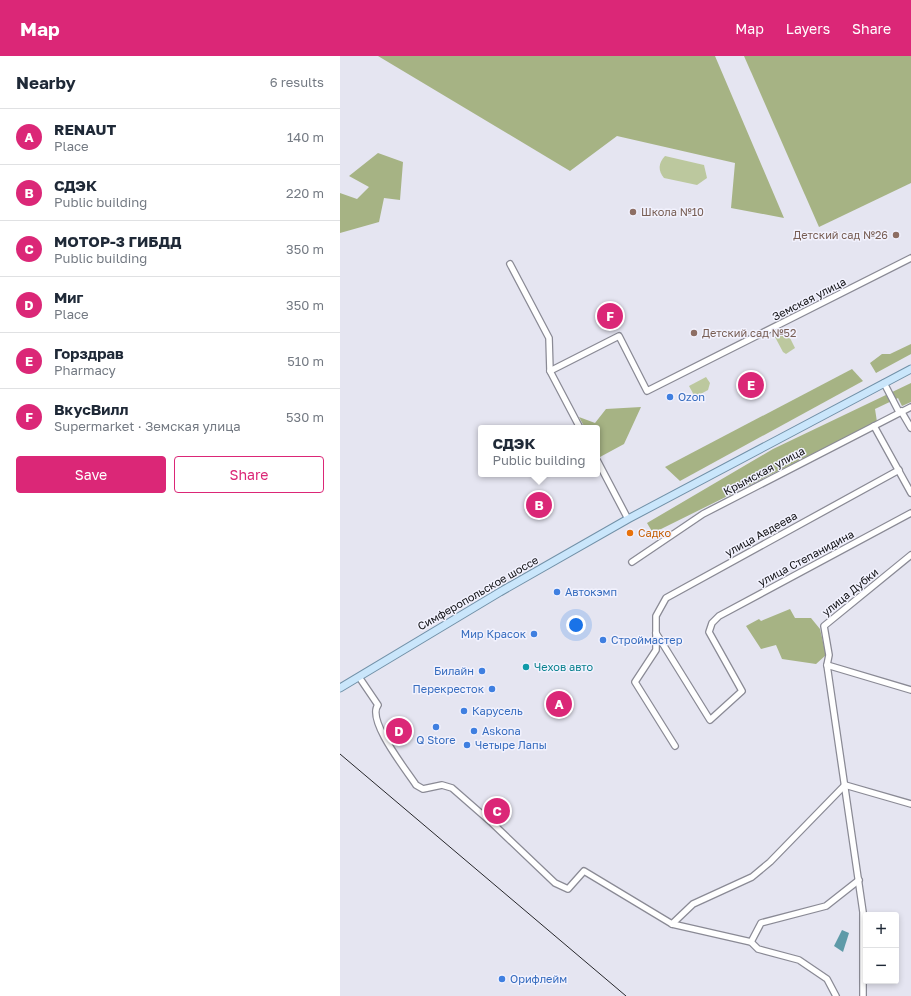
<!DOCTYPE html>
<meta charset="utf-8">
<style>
body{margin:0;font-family:"Golos Text",sans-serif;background:#f2f2f3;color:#1f2937}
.controls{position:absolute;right:12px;bottom:12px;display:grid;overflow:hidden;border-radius:4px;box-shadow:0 2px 6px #0003}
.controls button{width:36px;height:36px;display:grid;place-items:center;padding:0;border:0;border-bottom:1px solid #e0e1e3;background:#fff;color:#1f2937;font:20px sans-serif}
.you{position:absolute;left:236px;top:569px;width:14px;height:14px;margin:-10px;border:3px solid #fff;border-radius:50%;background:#1a73e8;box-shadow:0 0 0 6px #1a73e833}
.badge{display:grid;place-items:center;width:26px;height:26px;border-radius:50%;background:#db2777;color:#fff;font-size:13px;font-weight:700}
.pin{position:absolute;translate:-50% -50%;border:2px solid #fff;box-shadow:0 1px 4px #0006}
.popup{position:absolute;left:138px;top:369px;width:122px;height:52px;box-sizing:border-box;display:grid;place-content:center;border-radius:4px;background:#fff;filter:drop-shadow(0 1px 3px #0005);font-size:13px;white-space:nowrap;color:#747a83}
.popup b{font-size:15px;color:#1f2937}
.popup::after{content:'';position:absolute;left:50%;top:100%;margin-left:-8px;border:8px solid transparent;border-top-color:#fff}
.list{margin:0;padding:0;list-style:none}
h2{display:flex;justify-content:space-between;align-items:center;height:52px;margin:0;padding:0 16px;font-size:17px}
h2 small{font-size:13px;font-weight:400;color:#747a83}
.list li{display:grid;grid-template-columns:26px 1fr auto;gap:12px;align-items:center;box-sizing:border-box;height:56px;padding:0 16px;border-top:1px solid #e0e1e3}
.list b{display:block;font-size:15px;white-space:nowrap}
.list p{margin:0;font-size:13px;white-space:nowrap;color:#747a83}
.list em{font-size:13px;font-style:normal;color:#747a83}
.actions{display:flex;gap:8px;padding:12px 16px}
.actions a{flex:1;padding:9px 0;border:1px solid #db2777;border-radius:4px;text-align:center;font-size:14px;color:#db2777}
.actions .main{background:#db2777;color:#fff}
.map{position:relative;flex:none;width:571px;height:940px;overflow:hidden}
header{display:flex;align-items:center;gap:24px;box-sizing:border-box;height:56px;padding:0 20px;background:#db2777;color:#fff}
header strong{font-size:19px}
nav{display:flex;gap:22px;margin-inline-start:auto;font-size:14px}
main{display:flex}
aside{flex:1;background:#fff}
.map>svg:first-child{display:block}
.green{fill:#bcc89e}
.forest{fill:#a6b384}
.water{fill:#5e9aa8}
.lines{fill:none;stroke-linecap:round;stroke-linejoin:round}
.minor-casing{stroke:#8a8a95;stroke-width:8}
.major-casing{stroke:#7291a8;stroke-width:9}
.minor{stroke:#fff;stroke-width:5.5}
.major{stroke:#cae6fb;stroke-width:7}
.rail{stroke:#26262a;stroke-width:1}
.education-dot{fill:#8d6e63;stroke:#f2f2fe;stroke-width:1.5}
.shop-dot{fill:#3f7fe0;stroke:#f2f2fe;stroke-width:1.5}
.food-dot{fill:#e8710a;stroke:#f2f2fe;stroke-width:1.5}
.culture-dot{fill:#0f9aa8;stroke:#f2f2fe;stroke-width:1.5}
.labels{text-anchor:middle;stroke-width:3;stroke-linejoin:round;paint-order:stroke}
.education-label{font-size:11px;fill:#785e54;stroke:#f2f2fe;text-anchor:start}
.street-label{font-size:11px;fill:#101013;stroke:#f2f2fe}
.shop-label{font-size:11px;fill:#366cbe;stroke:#f2f2fe;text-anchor:start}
.food-label{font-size:11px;fill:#c56008;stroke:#f2f2fe;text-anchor:start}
.culture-label{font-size:11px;fill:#0d838f;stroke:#f2f2fe;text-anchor:start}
</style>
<header>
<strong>Map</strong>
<nav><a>Map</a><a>Layers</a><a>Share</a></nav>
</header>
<main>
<aside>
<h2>Nearby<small>6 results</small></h2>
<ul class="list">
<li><span class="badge">A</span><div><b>RENAUT</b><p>Place</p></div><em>140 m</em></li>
<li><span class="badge">B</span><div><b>СДЭК</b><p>Public building</p></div><em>220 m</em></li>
<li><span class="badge">C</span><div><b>МОТОР-3 ГИБДД</b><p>Public building</p></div><em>350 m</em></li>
<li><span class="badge">D</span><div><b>Миг</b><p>Place</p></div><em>350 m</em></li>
<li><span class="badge">E</span><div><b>Горздрав</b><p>Pharmacy</p></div><em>510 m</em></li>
<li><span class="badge">F</span><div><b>ВкусВилл</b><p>Supermarket · Земская улица</p></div><em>530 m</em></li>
</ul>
<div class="actions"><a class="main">Save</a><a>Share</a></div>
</aside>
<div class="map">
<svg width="571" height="940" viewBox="0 0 571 940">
<rect width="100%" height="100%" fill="#e5e5f1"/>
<!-- green -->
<g class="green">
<path d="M 325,100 L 364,109 L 367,122 L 357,129 L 324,122 C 318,115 318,107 325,100 Z"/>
<polygon points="446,274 455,292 446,298 443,296 435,281"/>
<polygon points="366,321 370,327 368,334 355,341 349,330"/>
</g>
<!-- forest -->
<g class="forest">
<polygon points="38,0 375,0 444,162 391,152 395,107 277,80 230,115"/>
<polygon points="404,0 571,0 571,127 479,171"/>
<polygon points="38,97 63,106 60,144 44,142 39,166 0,177 0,137 17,143 29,131 9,120"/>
<polygon points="571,288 571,298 536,317 530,307 542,298 550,298"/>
<polygon points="512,313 523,325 340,425 325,411"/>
<polygon points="571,327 571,346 562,350 558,342 535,353 537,366 313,477 307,467 433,393"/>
<polygon points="301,351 284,388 260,401 257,395 257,372 245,372 239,361 255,367 266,353"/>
<polygon points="450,553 455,562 471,562 480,573 486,599 476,608 442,603 436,589 421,593 406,570 419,563 421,565"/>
</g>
<!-- water -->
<polygon class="water" points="502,874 509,877 503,896 494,890"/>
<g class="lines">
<!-- minor casing -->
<g class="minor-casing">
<g id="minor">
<polyline points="170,208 209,282 210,315 240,372"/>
<polyline points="210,315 279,280 307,335 571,202"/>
<polyline points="544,327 559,356"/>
<polyline points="561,355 571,372"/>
<polyline points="534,370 571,437"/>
<polyline points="257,404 288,463"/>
<polyline points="292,506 363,458 571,351"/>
<polyline points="316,577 370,664 402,635 369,576 372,567 379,560 571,457"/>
<polyline points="487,609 571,634"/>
<path d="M 19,621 L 38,649 C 26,664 67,715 76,729 L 83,733 L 102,729 L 112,732 L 152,767 L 215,827 L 228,833 L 244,815 L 332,868 L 411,886 L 418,893 L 459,904 L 487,923 L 496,940"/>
<polyline points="335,690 295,626 316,594 316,560 326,542 559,414"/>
<polyline points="332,868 353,848 412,821 430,806 505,729 571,748"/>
<polyline points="411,886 421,867 486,850 519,824"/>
<polyline points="523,940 523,856 487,609 489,599 484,570 571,499"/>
</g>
</g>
<!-- major casing -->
<g class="major-casing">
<polyline id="major" points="0,632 160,536 288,463 571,313"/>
</g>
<!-- minor -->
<use href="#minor" class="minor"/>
<!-- major -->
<use href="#major" class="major"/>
<!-- rail -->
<polyline class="rail" points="0,698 286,940"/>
</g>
<!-- markers -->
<g class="education-dot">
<circle cx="293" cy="156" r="4"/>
<circle cx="556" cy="179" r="4"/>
<circle cx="354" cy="277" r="4"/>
</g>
<g class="shop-dot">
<circle cx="330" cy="341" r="4"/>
<circle cx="217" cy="536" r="4"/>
<circle cx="194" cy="578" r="4"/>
<circle cx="263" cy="584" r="4"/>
<circle cx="142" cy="615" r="4"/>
<circle cx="152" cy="633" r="4"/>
<circle cx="124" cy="655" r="4"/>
<circle cx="96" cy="671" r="4"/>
<circle cx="134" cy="675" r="4"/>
<circle cx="127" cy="689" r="4"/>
<circle cx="162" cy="923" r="4"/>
</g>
<circle class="food-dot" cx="290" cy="477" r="4"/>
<circle class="culture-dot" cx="186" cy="611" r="4"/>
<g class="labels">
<!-- education labels -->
<g class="education-label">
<text x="301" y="160">Школа №10</text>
<text x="548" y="183" text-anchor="end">Детский сад №26</text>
<text x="362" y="281">Детский сад №52</text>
</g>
<!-- street labels -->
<g class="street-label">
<text transform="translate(469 243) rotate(-27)" y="4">Земская улица</text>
<text transform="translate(424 415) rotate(-28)" y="4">Крымская улица</text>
<text transform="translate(421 478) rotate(-29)" y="4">улица Авдеева</text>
<text transform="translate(466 502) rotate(-28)" y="4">улица Степанидина</text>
<text transform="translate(510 536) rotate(-39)" y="4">улица Дубки</text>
<text transform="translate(138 537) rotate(-30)" y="4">Симферопольское шоссе</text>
</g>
<!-- shop labels -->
<g class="shop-label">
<text x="338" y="345">Ozon</text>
<text x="225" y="540">Автокэмп</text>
<text x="186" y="582" text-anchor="end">Мир Красок</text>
<text x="271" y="588">Строймастер</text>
<text x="134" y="619" text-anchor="end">Билайн</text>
<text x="144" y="637" text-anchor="end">Перекресток</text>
<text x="132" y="659">Карусель</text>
<text x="142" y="679">Askona</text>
<text x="96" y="688" text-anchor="middle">Q Store</text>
<text x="135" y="693">Четыре Лапы</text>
<text x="170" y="927">Орифлейм</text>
</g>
<!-- food labels -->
<g class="food-label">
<text x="298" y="481">Садко</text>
</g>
<!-- culture labels -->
<g class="culture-label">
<text x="194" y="615">Чехов авто</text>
</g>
</g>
</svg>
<div class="controls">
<button>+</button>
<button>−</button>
</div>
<div class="you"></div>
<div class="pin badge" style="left:219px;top:648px">A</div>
<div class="pin badge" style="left:199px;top:449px">B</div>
<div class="popup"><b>СДЭК</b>Public building</div>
<div class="pin badge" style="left:157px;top:755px">C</div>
<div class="pin badge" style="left:59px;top:675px">D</div>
<div class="pin badge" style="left:411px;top:329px">E</div>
<div class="pin badge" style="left:270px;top:260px">F</div>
</div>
</main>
